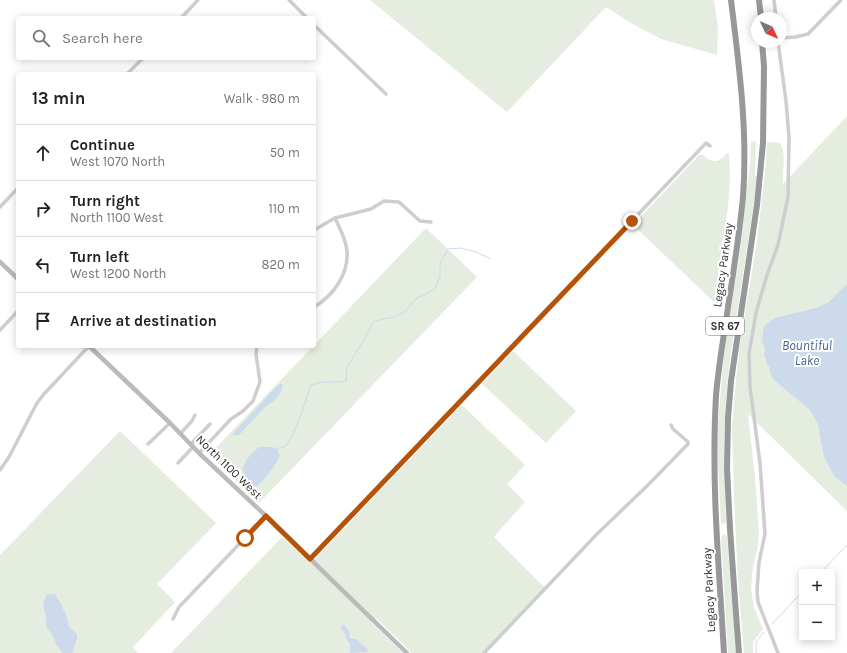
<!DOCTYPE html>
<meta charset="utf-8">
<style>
body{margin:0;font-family:Karla,sans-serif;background:#f2f2f2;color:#222}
.controls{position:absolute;right:12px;bottom:12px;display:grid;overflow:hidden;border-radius:4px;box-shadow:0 2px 10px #0003}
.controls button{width:36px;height:36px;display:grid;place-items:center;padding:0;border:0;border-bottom:1px solid #e0e0e0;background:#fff;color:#222;font:20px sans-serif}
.compass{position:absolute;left:751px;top:12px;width:36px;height:36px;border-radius:50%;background:#fff;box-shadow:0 2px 10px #0003;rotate:134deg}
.stop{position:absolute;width:12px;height:12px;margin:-9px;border:3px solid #b45309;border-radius:50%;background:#fff}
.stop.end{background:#b45309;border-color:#fff;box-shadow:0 1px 4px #0008}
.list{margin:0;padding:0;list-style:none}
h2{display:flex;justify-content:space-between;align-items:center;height:52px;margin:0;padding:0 16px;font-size:17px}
h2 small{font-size:13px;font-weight:400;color:#767676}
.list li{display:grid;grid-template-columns:26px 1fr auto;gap:12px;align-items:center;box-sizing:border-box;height:56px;padding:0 16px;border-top:1px solid #e0e0e0}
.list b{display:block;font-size:15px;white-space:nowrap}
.list p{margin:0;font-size:13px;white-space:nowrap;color:#767676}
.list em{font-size:13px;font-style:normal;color:#767676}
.icon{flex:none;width:22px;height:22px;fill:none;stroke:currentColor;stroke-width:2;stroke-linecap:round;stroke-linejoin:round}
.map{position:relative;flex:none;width:847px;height:653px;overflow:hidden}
.search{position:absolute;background:#fff;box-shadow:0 2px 10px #0003;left:16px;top:16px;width:300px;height:44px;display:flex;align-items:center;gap:10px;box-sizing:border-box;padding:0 14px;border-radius:4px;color:#767676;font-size:15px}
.panel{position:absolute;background:#fff;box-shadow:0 2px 10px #0003;left:16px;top:72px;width:300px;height:276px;border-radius:4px}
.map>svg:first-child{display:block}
.green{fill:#e4eddf}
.water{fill:#ccdaec}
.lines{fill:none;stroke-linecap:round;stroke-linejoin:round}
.stream{stroke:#ccdaec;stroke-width:1}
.street{stroke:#cecece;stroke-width:3.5}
.secondary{stroke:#bbb;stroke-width:4.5}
.highway{stroke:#989898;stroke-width:6}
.route{stroke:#b45309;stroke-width:5}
.labels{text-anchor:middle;stroke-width:4;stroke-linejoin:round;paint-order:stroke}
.shield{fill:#fff;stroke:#6f6f6f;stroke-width:1}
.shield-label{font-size:11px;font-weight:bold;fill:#313131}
.street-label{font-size:12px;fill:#313131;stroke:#fff}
.water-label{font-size:13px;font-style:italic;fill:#406491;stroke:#fff}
</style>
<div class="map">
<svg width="847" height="653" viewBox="0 0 847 653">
<rect width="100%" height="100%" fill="#fff"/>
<!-- green -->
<g class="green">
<polygon points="370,0 714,0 718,28 717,55 661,39 629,22 606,7 507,112"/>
<path d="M 847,116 L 847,511 L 748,414 L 755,477 L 759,533 L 758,545 L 753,567 L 751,588 L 754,608 L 763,629 L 753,642 L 753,653 L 744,653 L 738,581 L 734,498 L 732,425 L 736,380 L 740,344 L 757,241 L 766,163 L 767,142 L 780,143 C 787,155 782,171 783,184 Z"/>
<polygon points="756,141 755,176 757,176 754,202 730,359 727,385 724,438 726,522 724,524 722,524 721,523 717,447 718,423 724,355 738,265 744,219 747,187 750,163 751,142"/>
<path d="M 727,153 L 729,154 L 730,179 L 728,207 L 714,302 L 633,225 L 699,155 L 703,155 C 712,164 719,163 727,153 Z"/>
<polygon points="426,228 477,277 259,503 209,455"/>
<polygon points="513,351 576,411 546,443 482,384"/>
<polygon points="462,405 525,465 507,484 525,502 494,537 545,588 482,653 412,653 376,618 371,622 403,653 171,653 282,537 311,563"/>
<polygon points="120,431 216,523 157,584 175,602 133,647 138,653 0,653 0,555"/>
<polygon points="724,534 727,536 736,653 728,653 721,537"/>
</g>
<!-- water -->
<g class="water">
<polygon points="847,284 847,486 835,477 824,457 818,424 810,410 773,379 769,370 770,367 766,362 766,359 764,356 765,349 762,341 764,326 775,318 816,308 829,302"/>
<polygon points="280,384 283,385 281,392 276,399 265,407 239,435 232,436 235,431 276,387"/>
<path d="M 259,447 L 272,447 L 277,449 L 280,456 L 273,468 L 258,486 L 253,486 C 250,483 244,478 243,473 C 241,464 252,452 259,447 Z"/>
<polygon points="49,594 55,594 58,600 61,604 63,609 66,614 68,623 69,627 77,634 77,639 72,653 63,653 56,644 54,638 46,626 46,617 43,605 45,598 47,595"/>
<path d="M 342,625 L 345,626 L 349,631 L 350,638 L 358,640 C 361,645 367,646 368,652 L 350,653 L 350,644 L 347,640 L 345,634 L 341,628 Z"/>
</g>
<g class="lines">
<!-- stream -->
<g class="stream">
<polyline points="277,449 286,446 293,434 301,415 311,385 322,382 338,382 346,381 347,367 364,340 373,322 382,319 395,317 406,311 415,299 426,294 435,288 440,277 440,264 448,249 461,248 476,252 491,259"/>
<polyline points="821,572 847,545"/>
<polyline points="772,624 802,592"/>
<polyline points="756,653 756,642 764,632"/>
</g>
<!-- street -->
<g class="street">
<polyline points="289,0 307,18"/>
<polyline points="774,0 776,18"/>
<polyline points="181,18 198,0"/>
<polyline points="314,25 386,94"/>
<polyline points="781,38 795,37 808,34 841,0"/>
<polyline points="127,74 143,58"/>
<polyline points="0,207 18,188"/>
<polyline points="314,230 335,218 371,209 384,201 399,202 420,221 431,222"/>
<path d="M 314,307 C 333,296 349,274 347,251 C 346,239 340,229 335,218"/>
<polyline points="0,330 18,311"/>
<polyline points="180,434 192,421 195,415"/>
<polyline points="148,444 170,423"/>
<polyline points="191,444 210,424"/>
<polyline points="199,453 231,419 243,411 253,401 260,382 256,354 257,346"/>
<polyline points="178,463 193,447"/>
<polyline points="0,470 9,457 37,403 44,394 89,346"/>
<polyline points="310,559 706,143 710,146"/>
<polyline points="173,619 179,607 266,516"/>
<polyline points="484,653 597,534 648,485 688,444 688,442 673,429 671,425"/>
<polyline points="778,653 758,602 757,591 759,562 765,534 760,463 750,387 749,354 756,313 767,275 778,245 788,197 789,137 786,101 778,42"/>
</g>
<!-- secondary -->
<g class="secondary">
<polyline points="0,262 18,279"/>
<polyline points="89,346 170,423 199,453 266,516 407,653"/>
</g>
<!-- highway -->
<g class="highway">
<polyline points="759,0 761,18"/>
<path d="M 724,653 C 719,568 711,482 716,396 C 718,371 722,346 726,321 C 732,280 739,239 743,197 C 748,131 739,65 731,0"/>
<polyline points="739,653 736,614 730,529 727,468 728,418 731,381 757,205 763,143 764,66 762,42"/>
</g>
</g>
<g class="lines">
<!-- route -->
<polyline class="route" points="245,538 266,516 310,559 632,221"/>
</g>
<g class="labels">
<!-- shield labels -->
<rect class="shield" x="706" y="317" width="38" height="18" rx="3"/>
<g class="shield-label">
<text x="725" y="330">SR 67</text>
</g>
<!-- street labels -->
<g class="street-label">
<text transform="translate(723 265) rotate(-82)" y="4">Legacy Parkway</text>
<text transform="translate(229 467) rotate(44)" y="4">North 1100 West</text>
<text transform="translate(709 590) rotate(-93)" y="4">Legacy Parkway</text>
</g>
<!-- water labels -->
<g class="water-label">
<text x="807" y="350">Bountiful<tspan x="807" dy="15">Lake</tspan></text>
</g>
</g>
</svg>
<div class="controls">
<button>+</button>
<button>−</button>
</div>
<svg class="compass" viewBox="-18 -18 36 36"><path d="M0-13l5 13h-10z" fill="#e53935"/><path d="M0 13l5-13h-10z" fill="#767676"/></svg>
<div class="stop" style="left:245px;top:538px"></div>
<div class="stop end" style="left:632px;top:221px"></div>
<div class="search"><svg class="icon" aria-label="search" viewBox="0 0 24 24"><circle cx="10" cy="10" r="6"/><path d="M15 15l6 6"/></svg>Search here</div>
<section class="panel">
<h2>13 min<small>Walk · 980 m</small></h2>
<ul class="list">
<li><svg class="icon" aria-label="ahead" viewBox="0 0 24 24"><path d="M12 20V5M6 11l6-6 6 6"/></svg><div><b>Continue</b><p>West 1070 North</p></div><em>50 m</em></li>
<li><svg class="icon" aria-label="right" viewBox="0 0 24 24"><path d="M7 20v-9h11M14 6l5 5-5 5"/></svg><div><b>Turn right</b><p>North 1100 West</p></div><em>110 m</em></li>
<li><svg class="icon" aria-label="left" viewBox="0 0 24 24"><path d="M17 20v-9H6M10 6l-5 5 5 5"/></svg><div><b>Turn left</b><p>West 1200 North</p></div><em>820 m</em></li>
<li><svg class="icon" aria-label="arrive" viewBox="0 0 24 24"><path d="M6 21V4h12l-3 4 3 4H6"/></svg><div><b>Arrive at destination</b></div></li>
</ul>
</section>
</div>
